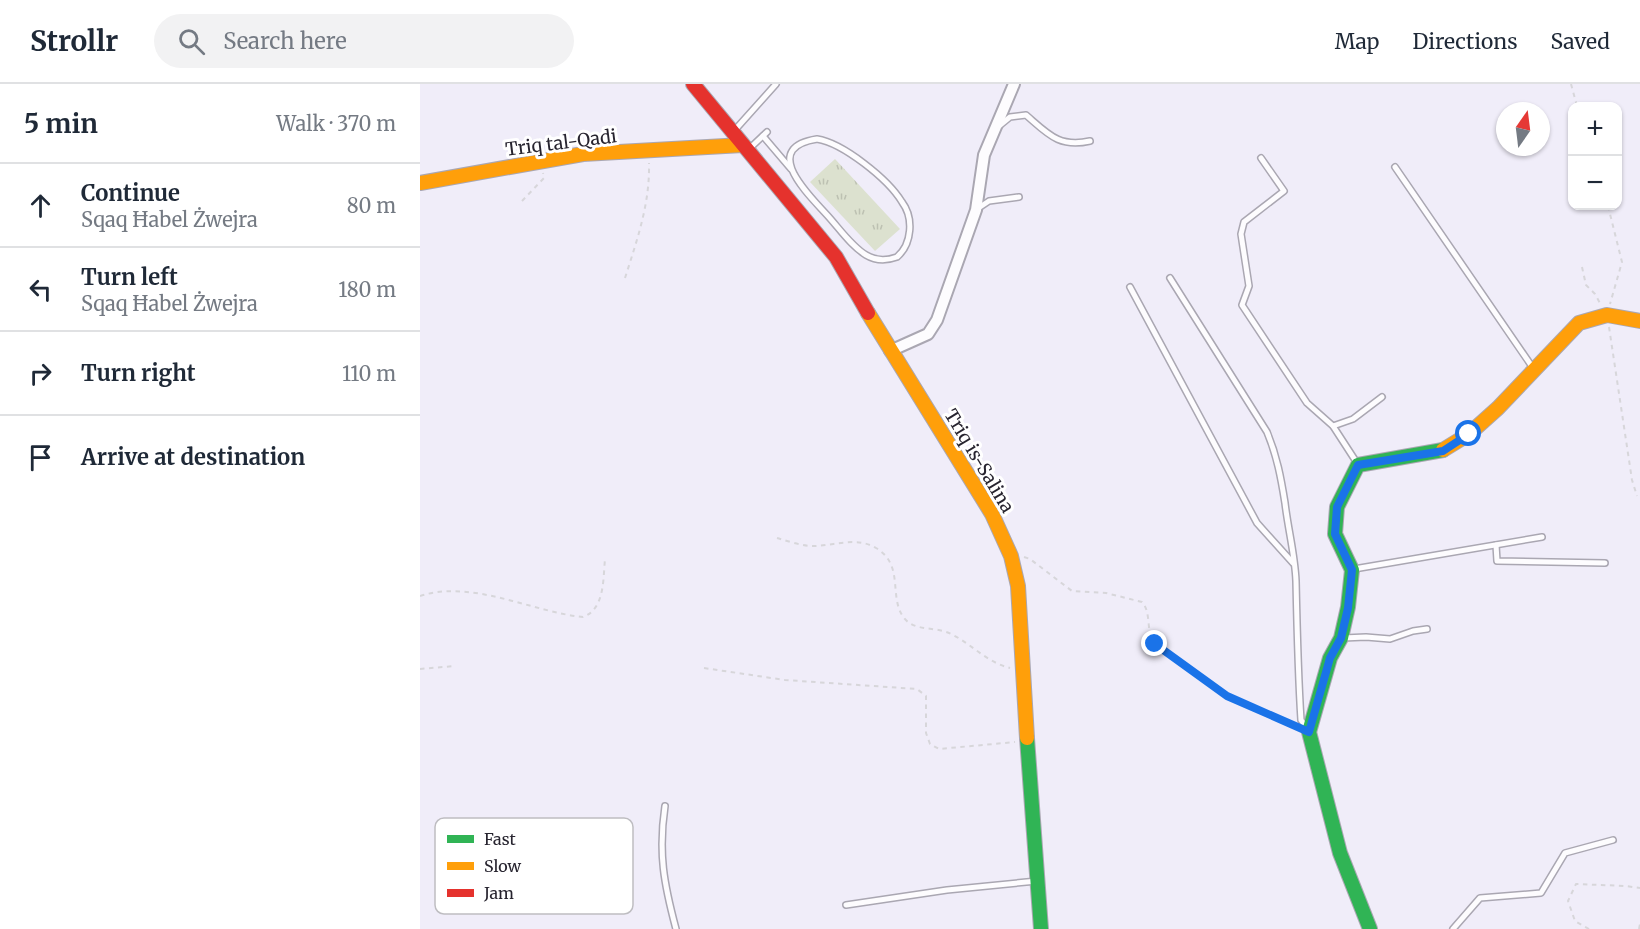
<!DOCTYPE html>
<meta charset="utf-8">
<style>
body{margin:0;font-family:Merriweather,serif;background:#f2f2f3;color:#1f2937}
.controls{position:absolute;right:18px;top:18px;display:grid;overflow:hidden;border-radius:12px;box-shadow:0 2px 4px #0004}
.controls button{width:54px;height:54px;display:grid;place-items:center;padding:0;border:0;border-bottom:2px solid #e0e1e3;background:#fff;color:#1f2937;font:30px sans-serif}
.compass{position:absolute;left:1076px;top:18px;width:54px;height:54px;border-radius:50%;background:#fff;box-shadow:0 2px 4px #0004;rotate:14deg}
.stop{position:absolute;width:18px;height:18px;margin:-14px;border:4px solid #1a73e8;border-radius:50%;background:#fff}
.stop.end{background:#1a73e8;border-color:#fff;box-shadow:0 2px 6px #0008}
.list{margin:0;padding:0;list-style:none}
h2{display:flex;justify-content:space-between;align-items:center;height:78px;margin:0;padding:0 24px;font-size:26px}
h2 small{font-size:20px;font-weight:400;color:#747a83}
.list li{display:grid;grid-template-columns:39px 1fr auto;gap:18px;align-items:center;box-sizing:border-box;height:84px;padding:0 24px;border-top:2px solid #e0e1e3}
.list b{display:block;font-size:22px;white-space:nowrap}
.list p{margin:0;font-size:20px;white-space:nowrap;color:#747a83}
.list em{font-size:20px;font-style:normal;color:#747a83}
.icon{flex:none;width:33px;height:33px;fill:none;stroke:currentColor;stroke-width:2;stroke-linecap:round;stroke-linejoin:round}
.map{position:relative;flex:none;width:1220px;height:845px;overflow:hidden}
header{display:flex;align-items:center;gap:36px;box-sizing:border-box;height:84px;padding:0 30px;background:#fff;border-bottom:2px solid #e0e1e3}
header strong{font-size:28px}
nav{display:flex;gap:33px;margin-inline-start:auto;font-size:21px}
.search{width:420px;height:54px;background:#f2f2f3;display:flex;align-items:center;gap:15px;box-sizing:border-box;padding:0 21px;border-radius:33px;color:#747a83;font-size:22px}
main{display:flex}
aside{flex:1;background:#fff}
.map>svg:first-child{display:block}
.grass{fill:url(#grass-tufts)}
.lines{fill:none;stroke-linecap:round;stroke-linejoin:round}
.lane-casing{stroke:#aaa7b2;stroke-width:8}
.street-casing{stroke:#aaa7b2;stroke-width:14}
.fast-casing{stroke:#aaa7b2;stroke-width:16}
.slow-casing{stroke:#aaa7b2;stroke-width:16}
.jam-casing{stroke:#aaa7b2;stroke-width:16}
.path{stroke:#d7d6da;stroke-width:2;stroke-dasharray:4.5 4.5;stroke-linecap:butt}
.lane{stroke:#fdfcfe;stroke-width:5}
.street{stroke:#fdfcfe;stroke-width:10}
.fast{stroke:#30b455;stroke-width:14}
.slow{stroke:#ff9f0a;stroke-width:14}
.jam{stroke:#e5322d;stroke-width:14}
.route{stroke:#1a73e8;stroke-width:8}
.labels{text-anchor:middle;stroke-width:6;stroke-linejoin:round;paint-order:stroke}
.street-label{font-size:18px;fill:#27242f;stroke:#fff}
.key{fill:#fff;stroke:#bebdc1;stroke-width:1.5}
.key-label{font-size:16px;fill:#27242f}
</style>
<header>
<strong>Strollr</strong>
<div class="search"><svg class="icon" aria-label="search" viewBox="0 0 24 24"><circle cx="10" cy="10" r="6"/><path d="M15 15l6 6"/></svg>Search here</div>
<nav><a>Map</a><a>Directions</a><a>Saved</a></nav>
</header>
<main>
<aside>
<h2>5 min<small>Walk · 370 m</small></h2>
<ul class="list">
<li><svg class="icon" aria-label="ahead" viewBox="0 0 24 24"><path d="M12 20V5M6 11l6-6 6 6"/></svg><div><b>Continue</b><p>Sqaq Ħabel Żwejra</p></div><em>80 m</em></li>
<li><svg class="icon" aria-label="left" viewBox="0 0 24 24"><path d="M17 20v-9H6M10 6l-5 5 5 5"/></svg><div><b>Turn left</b><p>Sqaq Ħabel Żwejra</p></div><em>180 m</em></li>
<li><svg class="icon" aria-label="right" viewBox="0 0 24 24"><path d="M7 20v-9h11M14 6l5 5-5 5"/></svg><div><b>Turn right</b></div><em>110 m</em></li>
<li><svg class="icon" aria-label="arrive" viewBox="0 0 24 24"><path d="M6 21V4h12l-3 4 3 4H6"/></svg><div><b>Arrive at destination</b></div></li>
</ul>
</aside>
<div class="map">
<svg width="1220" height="845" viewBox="0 0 1220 845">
<defs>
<pattern id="grass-tufts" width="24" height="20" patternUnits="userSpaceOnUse" patternTransform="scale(1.5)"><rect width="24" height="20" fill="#dce1cf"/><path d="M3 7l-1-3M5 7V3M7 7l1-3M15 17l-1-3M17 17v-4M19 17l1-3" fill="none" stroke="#bdc1b2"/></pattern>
</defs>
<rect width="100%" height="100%" fill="#f0edf9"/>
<!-- grass -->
<polygon class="grass" points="415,75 480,145 455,167 390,98"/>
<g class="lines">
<!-- lane casing -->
<g class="lane-casing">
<g id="lane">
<path d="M 579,42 L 590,33 L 606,31 C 628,50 639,64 670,57"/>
<polyline points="314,47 356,0"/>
<polyline points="343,52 371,85"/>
<path d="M 397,55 C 423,59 468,95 482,118 C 494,134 492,160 477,173 C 466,177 456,177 446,171 C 431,162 419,144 407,131 C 389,111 339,64 397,55 Z"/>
<polyline points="329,65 347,48"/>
<polyline points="841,74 864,107 824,138 821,150 829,202 822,221 887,319 913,342 937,379"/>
<polyline points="975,83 1113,284"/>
<polyline points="557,125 569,117 599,113"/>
<path d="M 750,194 L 847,348 C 857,372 861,394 865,419 C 868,445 875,471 876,497 C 877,544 878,590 881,636 L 887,644"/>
<polyline points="710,203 837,439 873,479"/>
<polyline points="913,342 933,335 962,313"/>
<polyline points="1076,461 1077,477 1185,479"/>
<polyline points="934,485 1122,453"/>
<polyline points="923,554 946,553 970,555 993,547 1007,545"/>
<path d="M 245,722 C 238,769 244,800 256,845"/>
<polyline points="426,821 527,806 617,797"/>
<polyline points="1033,845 1060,814 1121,809 1145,769 1193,756"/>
</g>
</g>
<!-- street casing -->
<g class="street-casing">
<polyline id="street" points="470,267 508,250 517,236 556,126 564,71 594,0"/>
</g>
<!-- fast casing -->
<g class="fast-casing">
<g id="fast">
<polyline points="607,654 621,845"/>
<polyline points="950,845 920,769 889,648 910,574 921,554 928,523 932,486 915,450 917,423 938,381 1023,366"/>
</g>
</g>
<!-- slow casing -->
<g class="slow-casing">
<g id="slow">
<polyline points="0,99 163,70 323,61"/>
<polyline points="448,229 572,430 591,472 598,502 607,654"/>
<polyline points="1023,366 1049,350 1078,324 1159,239 1187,231 1220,237"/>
</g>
</g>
<!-- jam casing -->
<g class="jam-casing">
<polyline id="jam" points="273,0 416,173 448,229"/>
</g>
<!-- path -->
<g class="path">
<polyline points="1151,0 1157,22"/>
<polyline points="102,117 124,94 123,89"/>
<polyline points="1188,122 1202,178 1190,220"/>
<polyline points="1162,183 1166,201 1175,210 1181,221"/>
<path d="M 205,194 C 217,156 230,120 229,79"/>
<polyline points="1189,243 1212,396 1217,412"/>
<path d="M 357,454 C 368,457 381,462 393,462 C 414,462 436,452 456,464 C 485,481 468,513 484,534 C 495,548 516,542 531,550 C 552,560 566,578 590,584"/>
<path d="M 604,473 L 610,475 L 652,507 L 686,509 L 722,518 C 732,529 725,547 735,560 L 807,612 L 876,642"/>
<path d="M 0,512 C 52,495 112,528 163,533 C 185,525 183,495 185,475"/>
<polyline points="284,584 365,596 497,605 506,612 506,649 510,660 519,665 595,658"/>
<polyline points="0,585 35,582"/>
<polyline points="1169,845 1155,837 1148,817 1156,800 1206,802 1220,804"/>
<polyline points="1219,845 1220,840"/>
</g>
<!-- lane -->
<use href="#lane" class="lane"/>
<!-- street -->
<use href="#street" class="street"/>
<!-- fast -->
<use href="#fast" class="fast"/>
<!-- slow -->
<use href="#slow" class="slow"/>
<!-- jam -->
<use href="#jam" class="jam"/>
</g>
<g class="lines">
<!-- route -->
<polyline class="route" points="735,560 807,612 889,648 910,574 921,554 928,524 932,486 915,450 917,423 938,381 1023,367 1049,350"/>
</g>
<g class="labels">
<!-- street labels -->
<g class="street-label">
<text transform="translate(141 59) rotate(-7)" y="6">Triq tal-Qadi</text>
<text transform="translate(559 377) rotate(59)" y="6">Triq is-Salina</text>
</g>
</g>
<!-- legend -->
<rect x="15" y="734" width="198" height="96" rx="9" class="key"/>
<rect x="27" y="751" width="27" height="8" fill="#30b455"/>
<rect x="27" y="778" width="27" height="8" fill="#ff9f0a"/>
<rect x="27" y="805" width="27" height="8" fill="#e5322d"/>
<g class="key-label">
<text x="64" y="761">Fast</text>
<text x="64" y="788">Slow</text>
<text x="64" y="815">Jam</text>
</g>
</svg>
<div class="controls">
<button>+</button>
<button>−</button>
</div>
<svg class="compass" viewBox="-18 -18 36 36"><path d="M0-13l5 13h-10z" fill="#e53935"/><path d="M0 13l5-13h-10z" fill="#747a83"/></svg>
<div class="stop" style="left:1049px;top:350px"></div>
<div class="stop end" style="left:735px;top:560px"></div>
</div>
</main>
